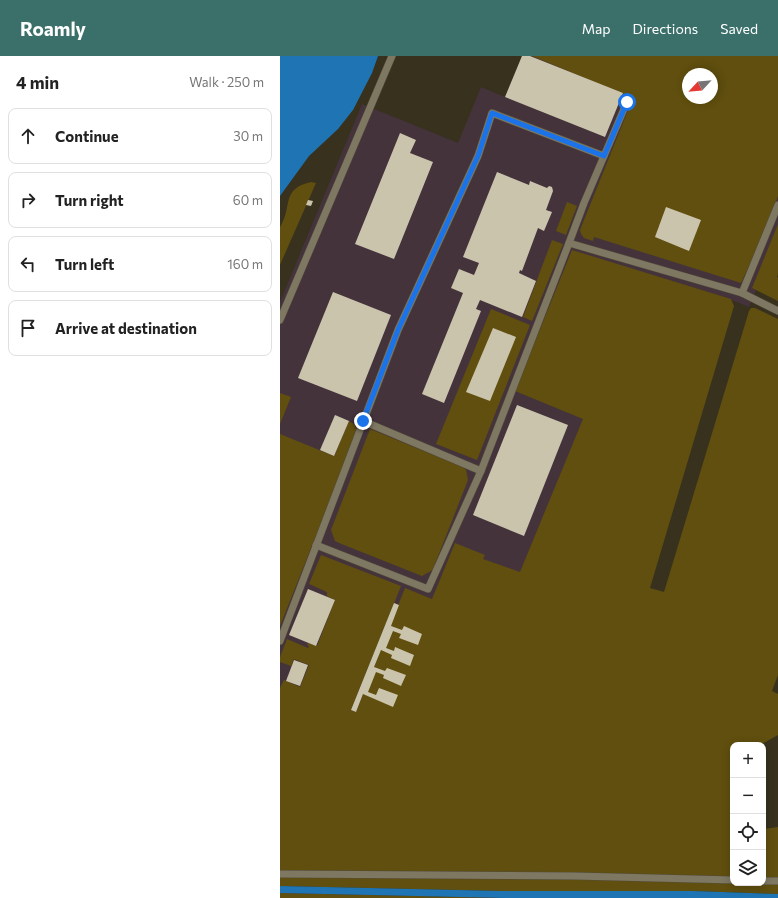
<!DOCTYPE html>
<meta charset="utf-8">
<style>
body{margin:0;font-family:Commissioner,sans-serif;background:#f6f6f6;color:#222}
.controls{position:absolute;right:12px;bottom:12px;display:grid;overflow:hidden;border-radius:8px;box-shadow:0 2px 10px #0003}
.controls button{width:36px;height:36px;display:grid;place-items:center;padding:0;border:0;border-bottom:1px solid #e0e0e0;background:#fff;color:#222;font:20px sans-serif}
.compass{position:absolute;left:402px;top:12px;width:36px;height:36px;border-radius:50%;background:#fff;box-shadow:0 2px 10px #0003;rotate:244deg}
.stop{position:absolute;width:12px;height:12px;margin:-9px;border:3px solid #1a73e8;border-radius:50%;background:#fff}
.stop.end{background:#1a73e8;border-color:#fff;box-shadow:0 1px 4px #0008}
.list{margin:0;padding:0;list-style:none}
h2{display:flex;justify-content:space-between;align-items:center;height:52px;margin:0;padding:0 16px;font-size:17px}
h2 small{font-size:13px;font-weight:400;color:#767676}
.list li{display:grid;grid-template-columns:26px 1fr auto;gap:12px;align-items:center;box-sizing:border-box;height:56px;margin:0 8px 8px;padding:0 8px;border:1px solid #e0e0e0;border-radius:8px}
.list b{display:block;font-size:15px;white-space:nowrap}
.list em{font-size:13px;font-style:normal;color:#767676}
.icon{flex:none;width:22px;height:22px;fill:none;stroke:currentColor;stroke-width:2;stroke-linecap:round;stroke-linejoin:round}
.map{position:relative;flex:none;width:498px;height:842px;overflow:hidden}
header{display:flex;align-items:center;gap:24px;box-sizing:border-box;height:56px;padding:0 20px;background:#3a6f6a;color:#fff}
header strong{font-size:19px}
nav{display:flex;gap:22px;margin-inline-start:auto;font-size:14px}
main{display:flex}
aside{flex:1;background:#fff}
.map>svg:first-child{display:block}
.industrial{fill:#45333c}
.green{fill:#604f0e;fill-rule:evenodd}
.water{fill:#1f75b4}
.building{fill:#cbc4ad}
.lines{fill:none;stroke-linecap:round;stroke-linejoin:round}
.lane-casing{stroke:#514c3b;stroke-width:8}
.lane{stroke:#7e7762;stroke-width:7}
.route{stroke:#1a73e8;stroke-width:5}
</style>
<header>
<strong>Roamly</strong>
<nav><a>Map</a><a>Directions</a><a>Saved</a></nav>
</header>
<main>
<aside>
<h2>4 min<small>Walk · 250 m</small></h2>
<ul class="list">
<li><svg class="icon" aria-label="ahead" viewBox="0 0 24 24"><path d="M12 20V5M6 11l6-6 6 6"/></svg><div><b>Continue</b></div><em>30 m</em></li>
<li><svg class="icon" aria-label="right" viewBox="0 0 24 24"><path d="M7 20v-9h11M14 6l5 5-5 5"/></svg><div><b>Turn right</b></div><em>60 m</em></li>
<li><svg class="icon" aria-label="left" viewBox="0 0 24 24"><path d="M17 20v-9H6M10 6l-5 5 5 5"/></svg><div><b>Turn left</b></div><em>160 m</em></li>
<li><svg class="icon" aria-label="arrive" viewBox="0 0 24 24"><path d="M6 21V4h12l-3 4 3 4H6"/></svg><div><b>Arrive at destination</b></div></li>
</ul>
</aside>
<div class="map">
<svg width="498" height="842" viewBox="0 0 498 842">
<rect width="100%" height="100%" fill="#37311e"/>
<!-- industrial -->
<polygon class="industrial" points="242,0 272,0 498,91 498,182 469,251 447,242 283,817 0,823 0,246 82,48 178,87 201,31 225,41"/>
<!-- green -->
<g class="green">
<path d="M 252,0 L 498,0 L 498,140 L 487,171 L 461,227 L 314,181 L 313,185 L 304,182 L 301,178 L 300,174 L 353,42 ZM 408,18 L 432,18 L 432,42 L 408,42 Z"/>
<path d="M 31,126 L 36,127 L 0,209 L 0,171 C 13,151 0,133 31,126 Z"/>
<polygon points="287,146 297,150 286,179 276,175"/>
<polygon points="498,168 498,218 497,221 498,222 498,245 472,232"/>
<polygon points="272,184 283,188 252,265 243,261"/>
<polygon points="292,194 451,243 454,250 370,532 384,536 469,255 471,252 475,252 498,263 498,619 492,635 498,638 498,679 480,689 453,689 453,745 451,749 453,757 453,827 483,827 483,773 498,771 498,838 413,835 222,835 0,830 0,632 4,624 20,631 29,609 14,603 11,610 0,606 0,601 7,583 28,592 29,590 27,589 28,587 37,590 55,544 47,540 47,536 29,528 41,499 121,530 71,654 76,656 125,532 152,543 175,487 205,499 203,503 240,516 303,363 235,335"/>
<polygon points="211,253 250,269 197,404 156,388"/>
<polygon points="0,337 11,341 0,368"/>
<polygon points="69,365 75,369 77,377 0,570 0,378 54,400"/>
<polygon points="90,373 183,411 186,414 188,424 153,513 151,515 142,520 59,487 55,485 51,474"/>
<polygon points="0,837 225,842 423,842 0,842"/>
</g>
<!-- water -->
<g class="water">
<polygon points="0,0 98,0 92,17 73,54 58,73 29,100 0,140"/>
<polygon points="0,830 222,835 413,835 498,838 498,842 225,842 0,837"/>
</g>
<!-- building -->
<g class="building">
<polygon points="242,0 250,0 343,37 325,81 225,41"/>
<polygon points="120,77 136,84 130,97 153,106 114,203 75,188"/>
<polygon points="217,116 249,129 250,125 267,132 269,130 272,131 273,135 266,154 272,156 264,175 258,172 242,215 240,214 239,217 256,225 242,261 200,244 196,253 201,255 164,347 142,338 183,237 171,232 179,213 194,219 199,207 183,201"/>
<polygon points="28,144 33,145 31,150 26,149"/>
<polygon points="386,151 421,164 409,195 375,181"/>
<polygon points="53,236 111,259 77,345 18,322"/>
<polygon points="213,272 236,281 210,345 186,336"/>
<polygon points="237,349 288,369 244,480 193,459"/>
<polygon points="55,359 69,365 54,400 40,394"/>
<polygon points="28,533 55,544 36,590 9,579"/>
<polygon points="114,547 119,549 111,570 122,574 124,570 142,578 138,589 119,582 121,578 113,575 106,592 114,595 115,591 134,599 130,610 111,602 112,599 101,594 94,611 105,615 107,612 126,619 121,630 103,622 104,619 96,616 88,636 96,639 99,632 118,639 113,651 83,638 76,656 71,654"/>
<polygon points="14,604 28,609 20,630 6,625"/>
</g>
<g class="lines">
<!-- lane casing -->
<g class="lane-casing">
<g id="lane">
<polyline points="347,46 304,147 289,187 462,237 498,255"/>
<polyline points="462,237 498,149"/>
<polyline points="0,264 112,0"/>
<polyline points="83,365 201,415"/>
<polyline points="36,489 148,533 201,415 289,187"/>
<polyline points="0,585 118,274 198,100 212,57 324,100"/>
<polyline points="0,818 295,820 453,824"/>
<polyline points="483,825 498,825"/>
</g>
</g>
<!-- lane -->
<use href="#lane" class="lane"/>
</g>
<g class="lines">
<!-- route -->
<polyline class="route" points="83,365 118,274 198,100 212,57 324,100 347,46"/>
</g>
</svg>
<div class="controls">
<button>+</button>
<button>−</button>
<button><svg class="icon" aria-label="locate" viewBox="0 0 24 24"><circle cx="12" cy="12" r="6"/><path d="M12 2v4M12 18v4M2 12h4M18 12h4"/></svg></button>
<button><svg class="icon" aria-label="layers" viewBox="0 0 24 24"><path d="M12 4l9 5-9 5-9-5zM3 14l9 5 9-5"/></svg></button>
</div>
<svg class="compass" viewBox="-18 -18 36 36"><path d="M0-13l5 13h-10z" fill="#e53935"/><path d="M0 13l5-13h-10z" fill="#767676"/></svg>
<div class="stop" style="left:347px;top:46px"></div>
<div class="stop end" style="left:83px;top:365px"></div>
</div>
</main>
